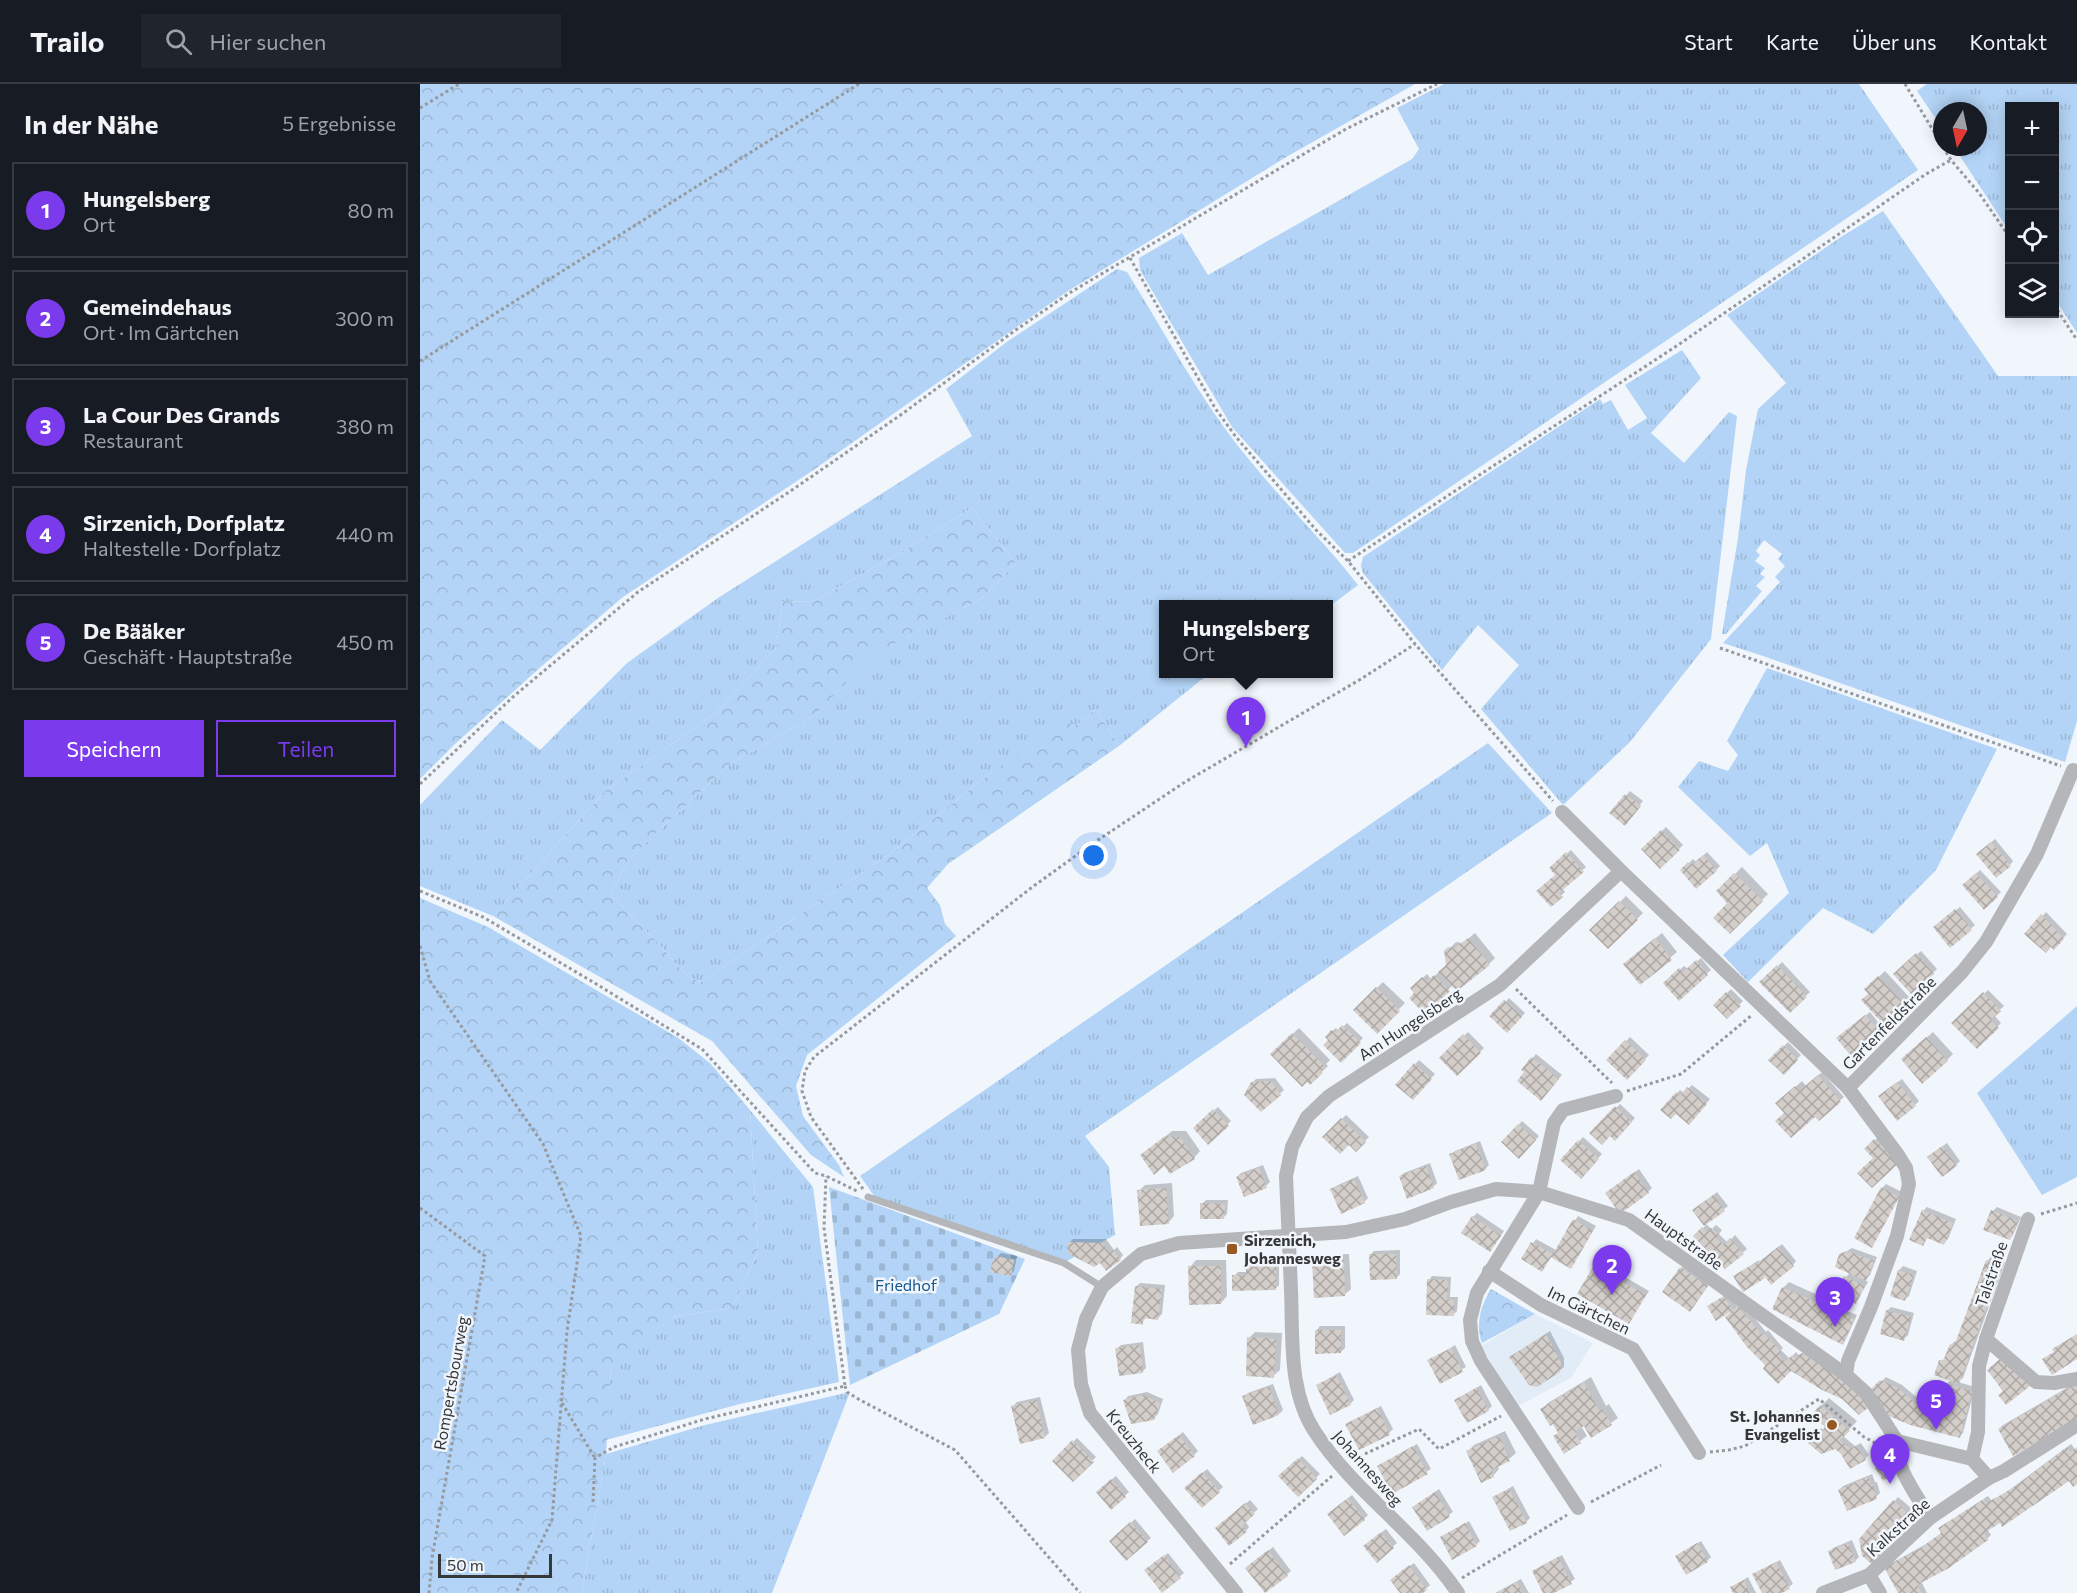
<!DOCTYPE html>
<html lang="de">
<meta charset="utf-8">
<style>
body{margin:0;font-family:Commissioner,sans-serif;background:#20242c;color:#f1f3f6}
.controls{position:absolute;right:18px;top:18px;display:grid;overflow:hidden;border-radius:0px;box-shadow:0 3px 15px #0003}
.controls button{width:54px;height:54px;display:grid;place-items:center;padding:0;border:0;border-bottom:2px solid #363941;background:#171b24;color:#f1f3f6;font:30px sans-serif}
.compass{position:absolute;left:1513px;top:18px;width:54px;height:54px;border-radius:50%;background:#171b24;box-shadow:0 3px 15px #0003;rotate:189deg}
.scale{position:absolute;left:18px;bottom:15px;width:114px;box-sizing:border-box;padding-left:6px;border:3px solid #353739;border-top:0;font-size:16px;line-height:21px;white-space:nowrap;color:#353739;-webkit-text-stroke:4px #f1f6fc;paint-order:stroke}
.you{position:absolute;left:674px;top:772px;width:21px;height:21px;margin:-15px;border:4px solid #fff;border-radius:50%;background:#1a73e8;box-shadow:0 0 0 9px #1a73e833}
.badge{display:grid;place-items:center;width:39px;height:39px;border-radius:50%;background:#7c3aed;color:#fff;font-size:20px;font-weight:700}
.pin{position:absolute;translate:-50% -50px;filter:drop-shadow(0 2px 3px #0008)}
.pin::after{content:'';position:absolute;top:32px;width:21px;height:18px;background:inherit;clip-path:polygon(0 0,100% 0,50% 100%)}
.popup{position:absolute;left:739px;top:516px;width:174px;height:78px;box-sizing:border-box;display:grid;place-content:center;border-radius:0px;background:#171b24;filter:drop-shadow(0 2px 4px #0005);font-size:20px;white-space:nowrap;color:#9ea1a6}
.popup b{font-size:22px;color:#f1f3f6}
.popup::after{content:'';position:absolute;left:50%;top:100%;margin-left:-12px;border:12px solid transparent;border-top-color:#171b24}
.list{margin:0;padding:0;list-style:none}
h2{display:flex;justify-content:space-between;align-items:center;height:78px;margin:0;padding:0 24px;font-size:26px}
h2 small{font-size:20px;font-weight:400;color:#9ea1a6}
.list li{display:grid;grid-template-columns:39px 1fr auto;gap:18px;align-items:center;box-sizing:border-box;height:96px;margin:0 12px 12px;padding:0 12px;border:2px solid #363941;border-radius:0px}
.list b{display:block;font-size:22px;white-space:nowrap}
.list p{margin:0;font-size:20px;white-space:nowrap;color:#9ea1a6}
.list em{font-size:20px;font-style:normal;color:#9ea1a6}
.actions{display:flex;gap:12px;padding:18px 24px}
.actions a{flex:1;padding:14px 0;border:2px solid #7c3aed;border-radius:0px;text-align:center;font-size:21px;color:#7c3aed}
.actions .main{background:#7c3aed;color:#fff}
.icon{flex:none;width:33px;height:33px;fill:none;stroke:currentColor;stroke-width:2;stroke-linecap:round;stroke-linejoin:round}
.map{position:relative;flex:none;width:1657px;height:1509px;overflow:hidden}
header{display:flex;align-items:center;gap:36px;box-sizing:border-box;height:84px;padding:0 30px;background:#171b24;border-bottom:2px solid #363941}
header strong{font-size:28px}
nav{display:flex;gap:33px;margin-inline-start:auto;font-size:21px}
.search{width:420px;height:54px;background:#20242c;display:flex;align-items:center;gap:15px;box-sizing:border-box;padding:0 21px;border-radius:0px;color:#9ea1a6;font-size:22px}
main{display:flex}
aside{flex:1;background:#171b24}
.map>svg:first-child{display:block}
.built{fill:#e1ecf7}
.grass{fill:url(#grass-tufts)}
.forest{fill:url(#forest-crowns)}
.cemetery{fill:url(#cemetery-stones)}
.shadow{fill:#0003}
.building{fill:url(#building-cross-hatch)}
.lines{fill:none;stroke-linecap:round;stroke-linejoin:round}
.path{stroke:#969a9e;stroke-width:3;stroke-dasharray:3 3;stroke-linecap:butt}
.service{stroke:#b4b6b9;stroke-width:7}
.minor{stroke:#b4b6b9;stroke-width:14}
.poi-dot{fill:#985821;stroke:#f1f6fc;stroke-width:2}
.labels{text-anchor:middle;stroke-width:5;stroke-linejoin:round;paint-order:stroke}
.street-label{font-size:16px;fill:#353739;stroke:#f1f6fc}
.poi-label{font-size:16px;font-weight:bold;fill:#353739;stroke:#f1f6fc;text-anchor:start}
.park-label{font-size:16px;fill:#13578f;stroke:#f1f6fc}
</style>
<header>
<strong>Trailo</strong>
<div class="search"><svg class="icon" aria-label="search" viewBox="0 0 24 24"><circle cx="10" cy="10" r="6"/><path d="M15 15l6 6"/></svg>Hier suchen</div>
<nav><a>Start</a><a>Karte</a><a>Über uns</a><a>Kontakt</a></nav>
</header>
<main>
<aside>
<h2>In der Nähe<small>5 Ergebnisse</small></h2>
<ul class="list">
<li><span class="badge">1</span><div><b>Hungelsberg</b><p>Ort</p></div><em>80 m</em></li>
<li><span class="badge">2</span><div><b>Gemeindehaus</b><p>Ort · Im Gärtchen</p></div><em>300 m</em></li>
<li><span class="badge">3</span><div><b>La Cour Des Grands</b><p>Restaurant</p></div><em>380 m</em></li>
<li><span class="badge">4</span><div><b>Sirzenich, Dorfplatz</b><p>Haltestelle · Dorfplatz</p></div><em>440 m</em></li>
<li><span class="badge">5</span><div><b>De Bääker</b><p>Geschäft · Hauptstraße</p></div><em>450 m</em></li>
</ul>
<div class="actions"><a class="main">Speichern</a><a>Teilen</a></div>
</aside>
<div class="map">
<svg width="1657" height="1509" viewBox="0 0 1657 1509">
<defs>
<pattern id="grass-tufts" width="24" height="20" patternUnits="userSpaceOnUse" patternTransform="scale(1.5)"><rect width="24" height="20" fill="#b3d4f6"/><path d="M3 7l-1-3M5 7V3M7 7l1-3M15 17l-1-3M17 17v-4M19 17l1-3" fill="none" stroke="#9bb7d4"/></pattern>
<pattern id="forest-crowns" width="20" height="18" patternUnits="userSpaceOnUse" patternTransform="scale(1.5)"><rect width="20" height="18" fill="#b3d4f6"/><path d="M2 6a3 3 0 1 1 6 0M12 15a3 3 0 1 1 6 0" fill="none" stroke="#9bb7d4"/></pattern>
<pattern id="cemetery-stones" width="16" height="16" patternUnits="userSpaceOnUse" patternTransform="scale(1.5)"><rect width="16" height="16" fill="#b3d4f6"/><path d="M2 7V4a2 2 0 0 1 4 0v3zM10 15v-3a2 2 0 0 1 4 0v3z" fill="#9bb7d4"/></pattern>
<pattern id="building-cross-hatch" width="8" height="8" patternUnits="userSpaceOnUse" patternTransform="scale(1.5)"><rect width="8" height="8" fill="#d4ceca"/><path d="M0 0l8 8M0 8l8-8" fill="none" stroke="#ada8a5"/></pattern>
</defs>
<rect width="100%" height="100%" fill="#f1f6fc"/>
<!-- built -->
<polygon class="built" points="1115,1230 1173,1259 1151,1294 1096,1323 1061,1262"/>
<!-- grass -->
<g class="grass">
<polygon points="1024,0 1439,0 1498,86 933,469 925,469 812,343 720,186 719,174 762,149 788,191 992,75 999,65 977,24"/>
<polygon points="1507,0 1657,0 1657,249 1635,215 1634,22 1590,22 1589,147 1534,63 1558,63 1558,27 1522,27 1522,44 1497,7"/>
<polygon points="1463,127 1578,292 1657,292 1657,637 1645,678 1346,573 1303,559 1360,498 1355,493 1365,482 1358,475 1362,470 1344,456 1336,467 1340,471 1335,477 1345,484 1340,490 1345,493 1336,502 1342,507 1306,550 1302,550 1318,454 1326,386 1338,325 1366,299 1307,231 1421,153"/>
<path d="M 697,185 L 707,188 C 746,250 780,316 827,373 C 862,417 903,456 938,501 L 909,523 L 908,520 L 744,520 L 744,590 L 792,590 L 781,596 L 699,662 L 676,625 L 657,641 L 641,638 L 563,695 L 472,768 L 281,898 L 268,893 L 235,856 L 191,811 L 208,776 L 309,681 L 396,630 L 453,570 L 561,515 L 596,479 L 552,424 L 480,469 L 392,518 L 363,517 L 356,564 L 297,628 L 184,708 L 73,832 L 0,802 L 0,721 L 82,636 L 120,666 L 207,579 L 298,514 L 552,352 L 526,305 L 588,257 Z"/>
<polygon points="1262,266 1281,294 1231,349 1264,379 1309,328 1317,332 1291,555 1210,658 1143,721 1061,625 1099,581 1058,541 1022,586 943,489 941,482 943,473 1180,315 1183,320 1191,316 1208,346 1227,334 1205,301"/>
<polygon points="1347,584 1577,665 1516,786 1453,850 1403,824 1328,898 1303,871 1369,809 1347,759 1330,772 1258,703 1279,677 1308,687 1318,671 1307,657"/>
<polygon points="1068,659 1132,729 665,1052 689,1083 695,1151 647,1177 455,1113 440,1092"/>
<polygon points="1657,922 1657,1093 1622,1111 1557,1009"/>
<polygon points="330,1026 393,1103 419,1298 320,1320 186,1356 191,1279 252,1233 312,1224 338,1168"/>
<polygon points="430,1308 352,1509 162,1509 186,1370 285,1341"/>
</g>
<!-- forest -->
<g class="forest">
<polygon points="0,0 995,0 868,72 648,207 392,387 203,513 123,581 35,660 0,695"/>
<polygon points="552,424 596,479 561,515 454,570 396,630 309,681 208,776 191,811 235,856 268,893 281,898 472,768 563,695 641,637 657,641 676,625 699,662 528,780 507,804 520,821 525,840 536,852 387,971 376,1002 383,1032 419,1081 424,1093 391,1071 292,957 73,832 184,708 297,628 356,564 363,517 392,518 480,469"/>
<polygon points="0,814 68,843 257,953 290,979 330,1026 338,1168 312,1224 252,1233 191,1280 186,1370 162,1509 0,1509"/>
<path d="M 1071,1205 L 1115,1230 L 1062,1259 C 1055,1240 1061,1221 1071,1205 Z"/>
</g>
<!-- cemetery -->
<polygon class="cemetery" points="409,1103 605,1175 579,1230 430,1301"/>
<!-- shadow -->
<g class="shadow">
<polygon points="1210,707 1223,717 1208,736 1191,729"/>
<polygon points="1246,743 1263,761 1240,783 1223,765"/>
<polygon points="1575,755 1593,777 1590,781 1562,766"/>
<polygon points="1151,766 1166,783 1142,804 1145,808 1131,821 1137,791 1131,784"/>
<polygon points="1287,768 1300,782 1296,786 1262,786 1273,775 1276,778"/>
<polygon points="1322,783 1348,810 1310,848 1310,819 1298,807"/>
<polygon points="1560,786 1581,808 1565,823 1544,801"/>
<polygon points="1206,812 1223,829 1188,863 1172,846"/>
<polygon points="1540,823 1555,841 1530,862 1519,840"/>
<polygon points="1626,828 1647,850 1634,864 1606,850"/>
<polygon points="1055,849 1075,874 1069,880 1033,901 1005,929 996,909 992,904 1007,890 1011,895 1027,881 1026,868 1036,858 1043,859"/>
<polygon points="1242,849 1257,868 1220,899 1211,874"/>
<polygon points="1501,867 1517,885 1513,889 1478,886"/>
<polygon points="1281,874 1291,886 1259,914 1245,899 1264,882 1268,885"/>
<polygon points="1362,878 1390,908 1370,927 1342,898"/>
<polygon points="1465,887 1491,915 1465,940 1446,905"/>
<polygon points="963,898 985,919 957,947 935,926"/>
<polygon points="1311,905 1323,917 1307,933 1295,921"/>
<polygon points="1568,906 1584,922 1574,931 1581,939 1557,963 1534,939"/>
<polygon points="1089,914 1105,929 1087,947 1072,932"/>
<polygon points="1450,928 1462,943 1459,947 1422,951"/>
<polygon points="927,939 943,954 921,977 912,947 916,944 919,947"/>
<polygon points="879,944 910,976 906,980 908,982 890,999 852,970"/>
<polygon points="1048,948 1064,964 1037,990 1021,974"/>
<polygon points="1513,948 1533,970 1527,976 1489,969"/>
<polygon points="1210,953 1229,971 1207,994 1188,976"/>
<polygon points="1368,958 1381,971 1364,988 1351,976"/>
<polygon points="1116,970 1142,991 1125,1011 1103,985"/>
<polygon points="999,976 1015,990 993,1014 977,1000"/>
<polygon points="1402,988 1424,1013 1399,1035 1397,1029 1366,1029 1364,1013 1382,997 1386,1002"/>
<polygon points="855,994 864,1006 841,1026 832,999 836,995"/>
<polygon points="1482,995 1499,1017 1495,1021 1464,1008"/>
<polygon points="1272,1001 1290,1015 1273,1035 1257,1009 1260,1006 1264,1009"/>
<polygon points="1200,1020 1215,1034 1195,1055 1190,1050 1172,1049"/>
<polygon points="798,1023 811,1037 788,1059 775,1044"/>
<polygon points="926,1031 949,1053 936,1066 929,1059 904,1053"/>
<polygon points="1102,1037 1119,1052 1099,1073 1083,1058"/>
<polygon points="752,1047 766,1047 780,1067 774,1074 722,1071"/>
<polygon points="1459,1052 1481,1075 1455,1074 1446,1065"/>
<polygon points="1163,1053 1182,1070 1161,1093 1142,1076"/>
<polygon points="1060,1057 1069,1081 1065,1085 1031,1071 1035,1067"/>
<polygon points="1527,1059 1540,1077 1536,1081 1513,1069"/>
<polygon points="1010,1079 1017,1099 1013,1103 980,1093 984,1089"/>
<polygon points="843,1081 850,1098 846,1102 817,1093 821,1089"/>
<polygon points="1219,1085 1232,1104 1228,1108 1190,1106"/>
<polygon points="938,1092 948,1114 944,1118 912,1105 916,1102"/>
<polygon points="752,1099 754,1132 748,1139 719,1107 725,1101"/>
<polygon points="1466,1100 1482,1108 1452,1162 1462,1104"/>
<polygon points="1297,1108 1308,1122 1286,1140 1292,1145 1296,1141 1302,1146 1299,1150 1308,1159 1315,1151 1327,1165 1305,1183 1275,1152 1286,1141 1274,1126"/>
<polygon points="786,1116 808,1116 807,1130 804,1133 782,1120"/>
<polygon points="1507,1123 1536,1135 1528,1155 1524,1159 1508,1153 1502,1160 1503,1127"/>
<polygon points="1577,1123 1601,1133 1593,1151 1589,1155 1565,1145 1573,1127"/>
<polygon points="1057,1129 1084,1147 1073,1163 1053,1133"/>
<polygon points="1158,1132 1176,1142 1151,1183 1132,1172 1122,1186 1103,1175 1116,1155 1136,1166"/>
<polygon points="653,1155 686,1155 694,1166 697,1163 703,1171 700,1175 680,1177 649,1159"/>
<polygon points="1362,1160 1376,1177 1373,1181 1346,1191 1324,1206 1319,1189 1339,1176 1339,1178"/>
<polygon points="1432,1164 1457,1173 1450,1191 1445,1196 1448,1198 1436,1218 1415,1203 1419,1199 1427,1202 1428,1199 1423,1197 1430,1188 1420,1171"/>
<polygon points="980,1166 980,1190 976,1194 950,1171 954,1167"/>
<polygon points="581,1169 597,1172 594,1187 590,1191 574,1176"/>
<polygon points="929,1170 931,1205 924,1211 894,1178 900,1171"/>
<polygon points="1571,1173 1585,1178 1543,1294 1538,1298 1555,1303 1543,1349 1539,1353 1453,1306 1466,1293 1482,1301 1500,1316 1521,1322 1527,1300 1531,1295 1521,1277 1526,1274 1531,1261 1535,1257 1537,1258 1567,1177"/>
<polygon points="776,1176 806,1176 807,1212 801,1219 770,1183"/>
<polygon points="1267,1177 1293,1195 1270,1226 1244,1208"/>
<polygon points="1179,1178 1229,1207 1209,1238 1159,1209"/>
<polygon points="831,1179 859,1179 859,1201 855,1205 814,1192 818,1188 827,1188 827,1183"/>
<polygon points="1483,1182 1497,1187 1489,1212 1485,1215 1471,1211 1479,1186"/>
<polygon points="1012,1192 1031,1193 1030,1213 1038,1213 1037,1227 1033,1231 1009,1196"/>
<polygon points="1369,1198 1411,1217 1409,1220 1437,1231 1426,1255 1422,1259 1363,1204"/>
<polygon points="720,1199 745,1201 742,1230 738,1234 726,1233 722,1239 716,1203"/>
<polygon points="1308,1209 1318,1224 1323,1219 1346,1248 1348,1246 1363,1264 1361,1266 1370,1275 1376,1268 1379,1271 1387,1266 1453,1318 1423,1313 1371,1285 1347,1281 1307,1233 1313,1225 1297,1235 1289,1222"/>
<polygon points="1471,1223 1494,1229 1488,1251 1484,1255 1467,1227"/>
<polygon points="900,1242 925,1242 925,1264 921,1268 897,1246"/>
<polygon points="1130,1247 1144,1274 1144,1283 1139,1287 1091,1273"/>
<polygon points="835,1248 862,1249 860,1286 853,1292 829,1254"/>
<polygon points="723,1258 726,1284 722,1288 697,1265 701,1261"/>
<polygon points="1035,1261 1046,1283 1020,1298 1009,1277"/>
<polygon points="920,1288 934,1316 930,1320 898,1301"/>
<polygon points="1171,1293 1186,1322 1189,1320 1198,1334 1172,1352 1164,1340 1161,1342 1167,1352 1145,1368 1139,1348 1122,1326 1128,1319"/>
<polygon points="1657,1298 1657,1333 1579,1345 1583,1341"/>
<polygon points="853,1300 863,1326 859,1330 834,1339 824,1313 828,1309"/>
<polygon points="1061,1301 1072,1322 1068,1326 1036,1316"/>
<polygon points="727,1308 743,1315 738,1330 734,1334 705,1316 708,1312"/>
<polygon points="620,1313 629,1349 625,1353 593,1322 597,1318"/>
<polygon points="1409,1314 1437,1337 1423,1352 1435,1362 1441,1359 1449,1371 1445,1375 1422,1370 1416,1363 1389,1358 1401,1344 1404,1347 1407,1343 1401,1322"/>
<polygon points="961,1322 973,1345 969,1349 927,1341"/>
<polygon points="1085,1347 1096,1369 1089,1375 1077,1381 1079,1385 1073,1392 1048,1367 1054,1361"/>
<polygon points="763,1348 778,1367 774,1371 743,1364"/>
<polygon points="657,1354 676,1373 653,1396 634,1377"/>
<polygon points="997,1360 1011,1385 973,1408 959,1382"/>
<polygon points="1651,1360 1655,1365 1657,1364 1657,1398 1649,1395 1567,1445 1571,1451 1567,1455 1528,1483 1501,1497 1507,1509 1480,1509 1470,1480 1506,1460 1523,1448 1524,1441 1568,1412 1571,1416 1584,1410"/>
<polygon points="882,1372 900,1390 878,1411 861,1392"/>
<polygon points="1466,1379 1472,1389 1471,1391 1459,1383"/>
<polygon points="787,1385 803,1403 782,1422 766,1404"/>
<polygon points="1452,1390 1455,1398 1457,1398 1460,1409 1456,1413 1419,1406 1423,1402"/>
<polygon points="696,1392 709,1408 691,1424 681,1404"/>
<polygon points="1093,1402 1110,1434 1106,1438 1074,1413"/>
<polygon points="1019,1405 1033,1428 1008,1445 994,1423"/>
<polygon points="932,1411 948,1431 944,1435 913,1426"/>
<polygon points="1478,1413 1496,1428 1456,1475 1441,1456"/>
<polygon points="830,1416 838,1425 825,1437 829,1443 826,1447 800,1440"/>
<polygon points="715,1435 731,1454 727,1457 695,1453"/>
<polygon points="1049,1437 1060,1457 1056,1461 1022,1453"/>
<polygon points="966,1445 977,1459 957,1477 949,1458"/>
<polygon points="1432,1456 1439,1473 1435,1477 1410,1468 1413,1464"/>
<polygon points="1281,1457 1291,1473 1287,1477 1257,1472"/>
<polygon points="853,1463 871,1487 846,1507 831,1480"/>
<polygon points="748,1469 764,1489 742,1507 730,1483"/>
<polygon points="1142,1471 1155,1495 1131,1509 1125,1509 1113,1487"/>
<polygon points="1360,1476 1373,1500 1359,1509 1344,1509 1334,1490"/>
<polygon points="994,1479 1010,1501 1001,1509 982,1509 976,1492"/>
<polygon points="1328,1493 1336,1509 1315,1509 1312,1503"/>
<polygon points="1101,1495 1109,1509 1076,1509 1077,1508"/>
</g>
<!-- building -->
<g class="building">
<polygon points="1205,710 1221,722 1205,742 1189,729"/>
<polygon points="1241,746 1260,766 1240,785 1221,765"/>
<polygon points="1571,758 1591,782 1576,794 1556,770"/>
<polygon points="1146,768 1164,788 1139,809 1143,813 1131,823 1116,807 1135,791 1129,784"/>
<polygon points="1283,771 1297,787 1276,805 1260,786 1268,778 1271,781"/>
<polygon points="1314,789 1343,817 1310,850 1293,834 1307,819 1296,807"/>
<polygon points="1556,789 1578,813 1564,826 1542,801"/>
<polygon points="1199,817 1218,836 1188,865 1169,846"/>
<polygon points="1535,825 1552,846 1530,864 1513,843"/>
<polygon points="1621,830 1644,855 1634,866 1631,863 1626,869 1604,850"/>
<polygon points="1048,854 1070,881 1037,907 1018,888 1026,881 1024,867 1028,863 1035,864"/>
<polygon points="1235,854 1252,876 1220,901 1203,880"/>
<polygon points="1496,869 1514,890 1491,910 1473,890"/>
<polygon points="1276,876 1288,891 1259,917 1243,899 1259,884 1263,888"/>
<polygon points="1357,881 1387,913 1370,929 1339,898"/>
<polygon points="1014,891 1030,907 1005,931 989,914 994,909 990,904 1002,893 1006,898"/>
<polygon points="1458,892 1486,922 1465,942 1441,916 1448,910 1444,905"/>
<polygon points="956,903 980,927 957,950 933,926"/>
<polygon points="1306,908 1321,922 1307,935 1293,921"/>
<polygon points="1563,908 1581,927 1571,936 1579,944 1557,965 1531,939"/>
<polygon points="1084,916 1102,933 1087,949 1069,932"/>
<polygon points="1445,931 1460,948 1431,972 1416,954"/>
<polygon points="922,941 941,959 921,979 903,961 908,956 905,953 911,946 915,949"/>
<polygon points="872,949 905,983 901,987 903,989 890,1001 887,998 882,1003 850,970"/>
<polygon points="1043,950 1061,969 1037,992 1019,974"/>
<polygon points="1506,953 1528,977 1502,1000 1481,975"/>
<polygon points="1205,956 1226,976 1207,996 1186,976"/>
<polygon points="1363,961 1378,976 1364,991 1348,976"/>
<polygon points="1111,973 1139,995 1121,1017 1097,997 1104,988 1101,986"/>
<polygon points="994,979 1012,995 993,1016 975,1001"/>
<polygon points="1398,991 1421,1018 1399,1037 1395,1033 1371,1054 1355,1037 1364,1029 1355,1019 1375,1002 1379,1007"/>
<polygon points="851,997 861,1011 841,1028 824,1011 831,998"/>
<polygon points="1477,998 1496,1022 1477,1037 1458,1012"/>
<polygon points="1267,1003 1287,1020 1269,1041 1256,1030 1251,1035 1240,1026 1256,1008 1260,1012"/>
<polygon points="1195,1022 1212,1038 1195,1057 1190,1052 1182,1061 1169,1049"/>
<polygon points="793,1025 809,1042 788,1061 773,1044"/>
<polygon points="921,1034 946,1058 936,1068 929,1061 920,1070 902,1053"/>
<polygon points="1098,1040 1116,1056 1099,1075 1081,1058"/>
<polygon points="745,1052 760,1053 775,1075 750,1090 744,1082 734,1091 720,1071"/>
<polygon points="1454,1055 1478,1080 1452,1104 1437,1089 1453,1074 1444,1065"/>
<polygon points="1158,1056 1179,1075 1161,1095 1140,1076"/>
<polygon points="1056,1060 1066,1086 1039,1096 1029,1070"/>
<polygon points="1522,1062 1537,1082 1522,1093 1507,1073"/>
<polygon points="1006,1082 1014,1104 987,1115 979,1092"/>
<polygon points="839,1084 847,1104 824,1113 816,1093"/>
<polygon points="1214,1088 1229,1109 1200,1130 1185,1109"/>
<polygon points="934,1095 945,1119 921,1130 910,1105"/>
<polygon points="1461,1103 1479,1113 1452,1164 1434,1154"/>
<polygon points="746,1104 749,1140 720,1142 717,1106"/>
<polygon points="1293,1111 1305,1127 1284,1142 1272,1126"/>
<polygon points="780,1119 805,1120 804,1135 780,1135"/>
<polygon points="1502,1126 1533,1139 1524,1161 1507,1154 1503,1162 1489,1156"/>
<polygon points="1571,1126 1598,1137 1590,1156 1563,1146"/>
<polygon points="1052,1132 1081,1152 1070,1168 1041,1149"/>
<polygon points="1153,1135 1173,1147 1151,1185 1131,1173 1122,1188 1101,1175 1111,1158 1133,1170"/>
<polygon points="1282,1143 1287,1148 1291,1144 1299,1151 1296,1154 1303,1161 1310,1154 1324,1170 1305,1185 1273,1152"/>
<polygon points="648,1158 682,1159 690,1169 693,1166 701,1176 686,1187 680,1179 674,1183 647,1169"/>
<polygon points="1358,1163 1374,1182 1351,1201 1341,1187 1345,1194 1323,1208 1313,1192 1335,1179 1335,1181"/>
<polygon points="1427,1167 1454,1177 1446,1197 1415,1183 1419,1170"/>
<polygon points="949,1170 976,1170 977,1195 950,1196"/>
<polygon points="576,1172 594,1176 591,1192 570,1188 573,1175 575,1176"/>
<polygon points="924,1176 925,1212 894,1214 892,1177"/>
<polygon points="1566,1176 1582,1181 1539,1300 1514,1291 1519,1276 1523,1277 1530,1260 1534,1262"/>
<polygon points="1174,1181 1226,1211 1209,1240 1157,1210"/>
<polygon points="768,1182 801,1182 801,1220 769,1221"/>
<polygon points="826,1182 856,1182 856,1206 812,1207 812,1191 826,1191"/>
<polygon points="1260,1183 1288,1202 1270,1228 1242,1208"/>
<polygon points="1478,1186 1494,1191 1485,1217 1470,1212"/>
<polygon points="1424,1192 1445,1202 1436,1220 1411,1208 1414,1202 1423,1206 1426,1200 1421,1198"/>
<polygon points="1007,1195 1028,1196 1027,1216 1034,1216 1034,1232 1006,1231"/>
<polygon points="715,1202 742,1205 738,1236 723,1234 723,1241 711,1239"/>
<polygon points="1362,1203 1434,1235 1423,1261 1352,1225"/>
<polygon points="1304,1212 1313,1226 1296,1237 1287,1222"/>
<polygon points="1318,1222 1342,1251 1344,1249 1361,1268 1358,1271 1365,1278 1372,1271 1375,1274 1382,1269 1413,1289 1450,1322 1439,1331 1422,1315 1402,1306 1371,1287 1358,1300 1343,1285 1345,1281 1327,1263 1305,1233"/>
<polygon points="1466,1226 1491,1233 1484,1257 1460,1250"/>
<polygon points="895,1246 921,1246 921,1269 895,1270"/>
<polygon points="1126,1250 1141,1279 1140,1288 1117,1303 1109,1301 1089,1273"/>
<polygon points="1657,1250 1657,1275 1632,1291 1622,1275 1634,1268 1632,1265"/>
<polygon points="827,1253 856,1255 854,1294 826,1292"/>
<polygon points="720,1261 723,1289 699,1292 695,1264"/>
<polygon points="1031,1264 1043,1288 1020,1300 1007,1276"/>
<polygon points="1584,1271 1610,1302 1586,1321 1578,1311 1583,1307 1567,1286"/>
<polygon points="916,1291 931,1321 910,1331 896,1301"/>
<polygon points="1460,1296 1478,1304 1496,1320 1518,1326 1525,1299 1552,1307 1540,1354 1490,1341 1469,1332 1451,1305"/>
<polygon points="1164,1298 1179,1327 1182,1325 1192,1341 1171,1354 1164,1342 1154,1348 1161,1359 1144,1370 1133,1352 1138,1349 1133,1340 1130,1342 1120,1325"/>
<polygon points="1655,1300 1657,1304 1657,1335 1593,1372 1578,1345"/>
<polygon points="849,1303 859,1331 833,1341 822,1312"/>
<polygon points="1056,1304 1069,1327 1047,1339 1034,1316"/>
<polygon points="723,1311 740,1319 734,1336 711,1340 703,1316"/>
<polygon points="616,1316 625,1354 600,1360 591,1322"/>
<polygon points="1400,1321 1430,1347 1420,1356 1430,1365 1436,1362 1446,1376 1430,1385 1421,1370 1415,1365 1401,1370 1387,1358 1396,1347 1399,1350 1405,1343 1391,1331"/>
<polygon points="957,1324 970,1351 939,1366 925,1340"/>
<polygon points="759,1351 775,1372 753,1389 737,1367"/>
<polygon points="1079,1352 1090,1377 1071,1386 1074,1393 1061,1399 1046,1367"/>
<polygon points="652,1356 674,1378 653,1398 632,1377"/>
<polygon points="993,1362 1008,1390 972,1410 957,1382"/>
<polygon points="1647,1363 1651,1368 1657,1363 1657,1400 1653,1403 1649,1397 1582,1443 1580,1439 1564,1449 1568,1456 1529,1484 1497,1501 1502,1509 1478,1509 1464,1483 1501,1464 1521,1449 1518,1444 1564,1415 1567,1419 1596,1402"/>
<polygon points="878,1374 897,1395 878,1413 858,1392"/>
<polygon points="1464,1379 1472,1392 1463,1397 1455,1384"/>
<polygon points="782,1388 800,1408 782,1424 764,1404"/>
<polygon points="1448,1393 1451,1401 1453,1400 1457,1415 1427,1427 1418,1406"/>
<polygon points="691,1395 706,1413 691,1426 676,1408"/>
<polygon points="1089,1405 1107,1439 1090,1447 1072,1413"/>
<polygon points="1015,1408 1030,1433 1007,1447 992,1423"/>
<polygon points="928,1414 945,1436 924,1452 907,1430"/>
<polygon points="1473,1416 1493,1433 1453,1481 1442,1472 1439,1455"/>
<polygon points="825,1419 835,1430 822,1442 827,1448 809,1462 795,1444"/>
<polygon points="710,1438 728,1458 706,1477 689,1457"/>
<polygon points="1045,1439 1057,1462 1032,1476 1020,1453"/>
<polygon points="961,1448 974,1464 957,1479 943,1462"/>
<polygon points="1277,1459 1288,1478 1266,1491 1255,1472"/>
<polygon points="1428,1459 1436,1478 1415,1486 1408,1467"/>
<polygon points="848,1466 868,1492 845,1509 825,1484"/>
<polygon points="744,1471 761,1494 742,1509 724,1486"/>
<polygon points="1138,1473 1152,1500 1134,1509 1123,1509 1112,1487"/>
<polygon points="1356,1478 1370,1505 1362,1509 1342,1509 1332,1490"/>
<polygon points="989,1481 1007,1506 1003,1509 980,1509 970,1496"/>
<polygon points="1324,1496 1330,1509 1313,1509 1310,1503"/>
<polygon points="1097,1498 1103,1509 1076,1509"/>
</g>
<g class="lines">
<!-- path -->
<g class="path">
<polyline points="1485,0 1522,61"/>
<polyline points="0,24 39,0"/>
<polyline points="1523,63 1531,76 1559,109 1590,154"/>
<polyline points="710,174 795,324 816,353 897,447 928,477 995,560 1133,717"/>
<polyline points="1634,221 1657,256"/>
<polyline points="0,277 439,0"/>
<polyline points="928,477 1258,261 1506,90 1531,76"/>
<polyline points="1300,564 1641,682"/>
<polyline points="0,700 94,612 218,508 375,404 482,330 593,248 651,208 926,45 1017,0"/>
<polyline points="0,807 63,833 173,898 282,965 395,1089 406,1092 439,1108"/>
<polyline points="0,862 10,897 123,1060 161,1152 147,1247 132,1436 96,1509"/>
<polyline points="1096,905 1192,999"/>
<polyline points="1207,1007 1261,990 1332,931"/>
<polyline points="443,1105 391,1033 382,1007 385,987 394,973 611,804 672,760 765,698 941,595 995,560"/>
<polyline points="0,1124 65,1172 12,1474 9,1509"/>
<polyline points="1621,1130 1657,1119"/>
<polyline points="425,1302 427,1308 440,1316 535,1366 660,1509"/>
<polyline points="142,1319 175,1374"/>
<polyline points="1290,1368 1309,1366 1325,1362 1399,1315 1444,1353 1463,1363"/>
<polyline points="934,1375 999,1345 1019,1365 1081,1332"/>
<polyline points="173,1418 175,1374 194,1363 285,1335 425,1302 404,1144 406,1092"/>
<polyline points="1171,1418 1241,1381"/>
<polyline points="810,1480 912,1392"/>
<polyline points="1042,1494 1147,1431"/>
</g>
<!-- service -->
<polyline class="service" points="448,1113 644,1179 682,1203"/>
<!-- minor -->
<g class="minor">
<polyline points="1201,787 1428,1004"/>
<polyline points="1069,1187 1121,1221 1213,1265 1279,1369"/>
<polyline points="1566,1255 1616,1298 1634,1299 1657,1295"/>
<polyline points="1426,1291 1428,1277 1451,1223 1477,1152 1489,1100 1486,1084 1478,1071 1428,1004 1542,888 1566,858 1617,770 1653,686"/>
<path d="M 1477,1357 C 1474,1383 1497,1411 1510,1434"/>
<polyline points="1552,1375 1558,1348 1559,1282 1566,1255 1608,1135"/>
<polyline points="1158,1424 1061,1277 1052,1257 1050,1236 1057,1209 1119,1108 1134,1039 1143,1026 1196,1012"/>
<polyline points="1449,1491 1460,1509"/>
<polyline points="816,1509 670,1329 661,1300 658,1266 666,1235 682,1203 721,1170 759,1159 926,1148 985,1135 1031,1118 1076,1105 1119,1108 1209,1136 1426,1291 1446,1309 1477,1357 1552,1375 1569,1394"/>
<path d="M 1038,1509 C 998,1449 934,1408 895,1348 C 868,1307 873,1253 871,1206 C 869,1168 868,1130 866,1092 L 872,1063 L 887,1033 L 909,1012 L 1080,901 L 1201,787 L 1142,728"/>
<polyline points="1403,1509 1449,1491 1510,1434 1569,1394 1584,1387 1657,1341"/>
</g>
</g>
<!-- markers -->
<g class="poi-dot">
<rect x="806" y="1159" width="12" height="12" rx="3"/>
<circle cx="1412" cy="1341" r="6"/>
</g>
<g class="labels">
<!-- street labels -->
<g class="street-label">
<text transform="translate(1469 939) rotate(-45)" y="6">Gartenfeldstraße</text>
<text transform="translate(990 940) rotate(-33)" y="6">Am Hungelsberg</text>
<text transform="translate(1264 1155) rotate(36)" y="6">Hauptstraße</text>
<text transform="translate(1571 1190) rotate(-71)" y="6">Talstraße</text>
<text transform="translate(1169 1226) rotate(26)" y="6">Im Gärtchen</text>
<text transform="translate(31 1299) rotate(-80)" y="6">Rompertsbourweg</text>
<text transform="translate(714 1357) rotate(51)" y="6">Kreuzheck</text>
<text transform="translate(948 1384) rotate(48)" y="6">Johannesweg</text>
<text transform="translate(1478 1443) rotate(-42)" y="6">Kalkstraße</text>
</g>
<!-- poi labels -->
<g class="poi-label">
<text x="824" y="1162">Sirzenich,<tspan x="824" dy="18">Johannesweg</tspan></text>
<text x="1400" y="1338" text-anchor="end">St. Johannes<tspan x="1400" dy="18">Evangelist</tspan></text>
</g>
<!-- park labels -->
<g class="park-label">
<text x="486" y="1207">Friedhof</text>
</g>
</g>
</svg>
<div class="controls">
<button>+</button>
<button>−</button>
<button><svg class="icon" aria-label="locate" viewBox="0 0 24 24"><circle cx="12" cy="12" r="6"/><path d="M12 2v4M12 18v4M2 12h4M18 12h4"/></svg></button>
<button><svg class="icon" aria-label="layers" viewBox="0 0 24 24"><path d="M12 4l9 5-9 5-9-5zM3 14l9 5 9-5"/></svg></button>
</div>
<svg class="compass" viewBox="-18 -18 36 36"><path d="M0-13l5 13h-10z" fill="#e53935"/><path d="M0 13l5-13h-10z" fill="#9ea1a6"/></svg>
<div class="scale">50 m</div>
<div class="you"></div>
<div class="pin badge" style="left:826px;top:663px">1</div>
<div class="popup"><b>Hungelsberg</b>Ort</div>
<div class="pin badge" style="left:1192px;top:1211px">2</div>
<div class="pin badge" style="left:1415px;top:1243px">3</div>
<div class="pin badge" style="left:1470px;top:1400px">4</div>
<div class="pin badge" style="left:1516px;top:1346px">5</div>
</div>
</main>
